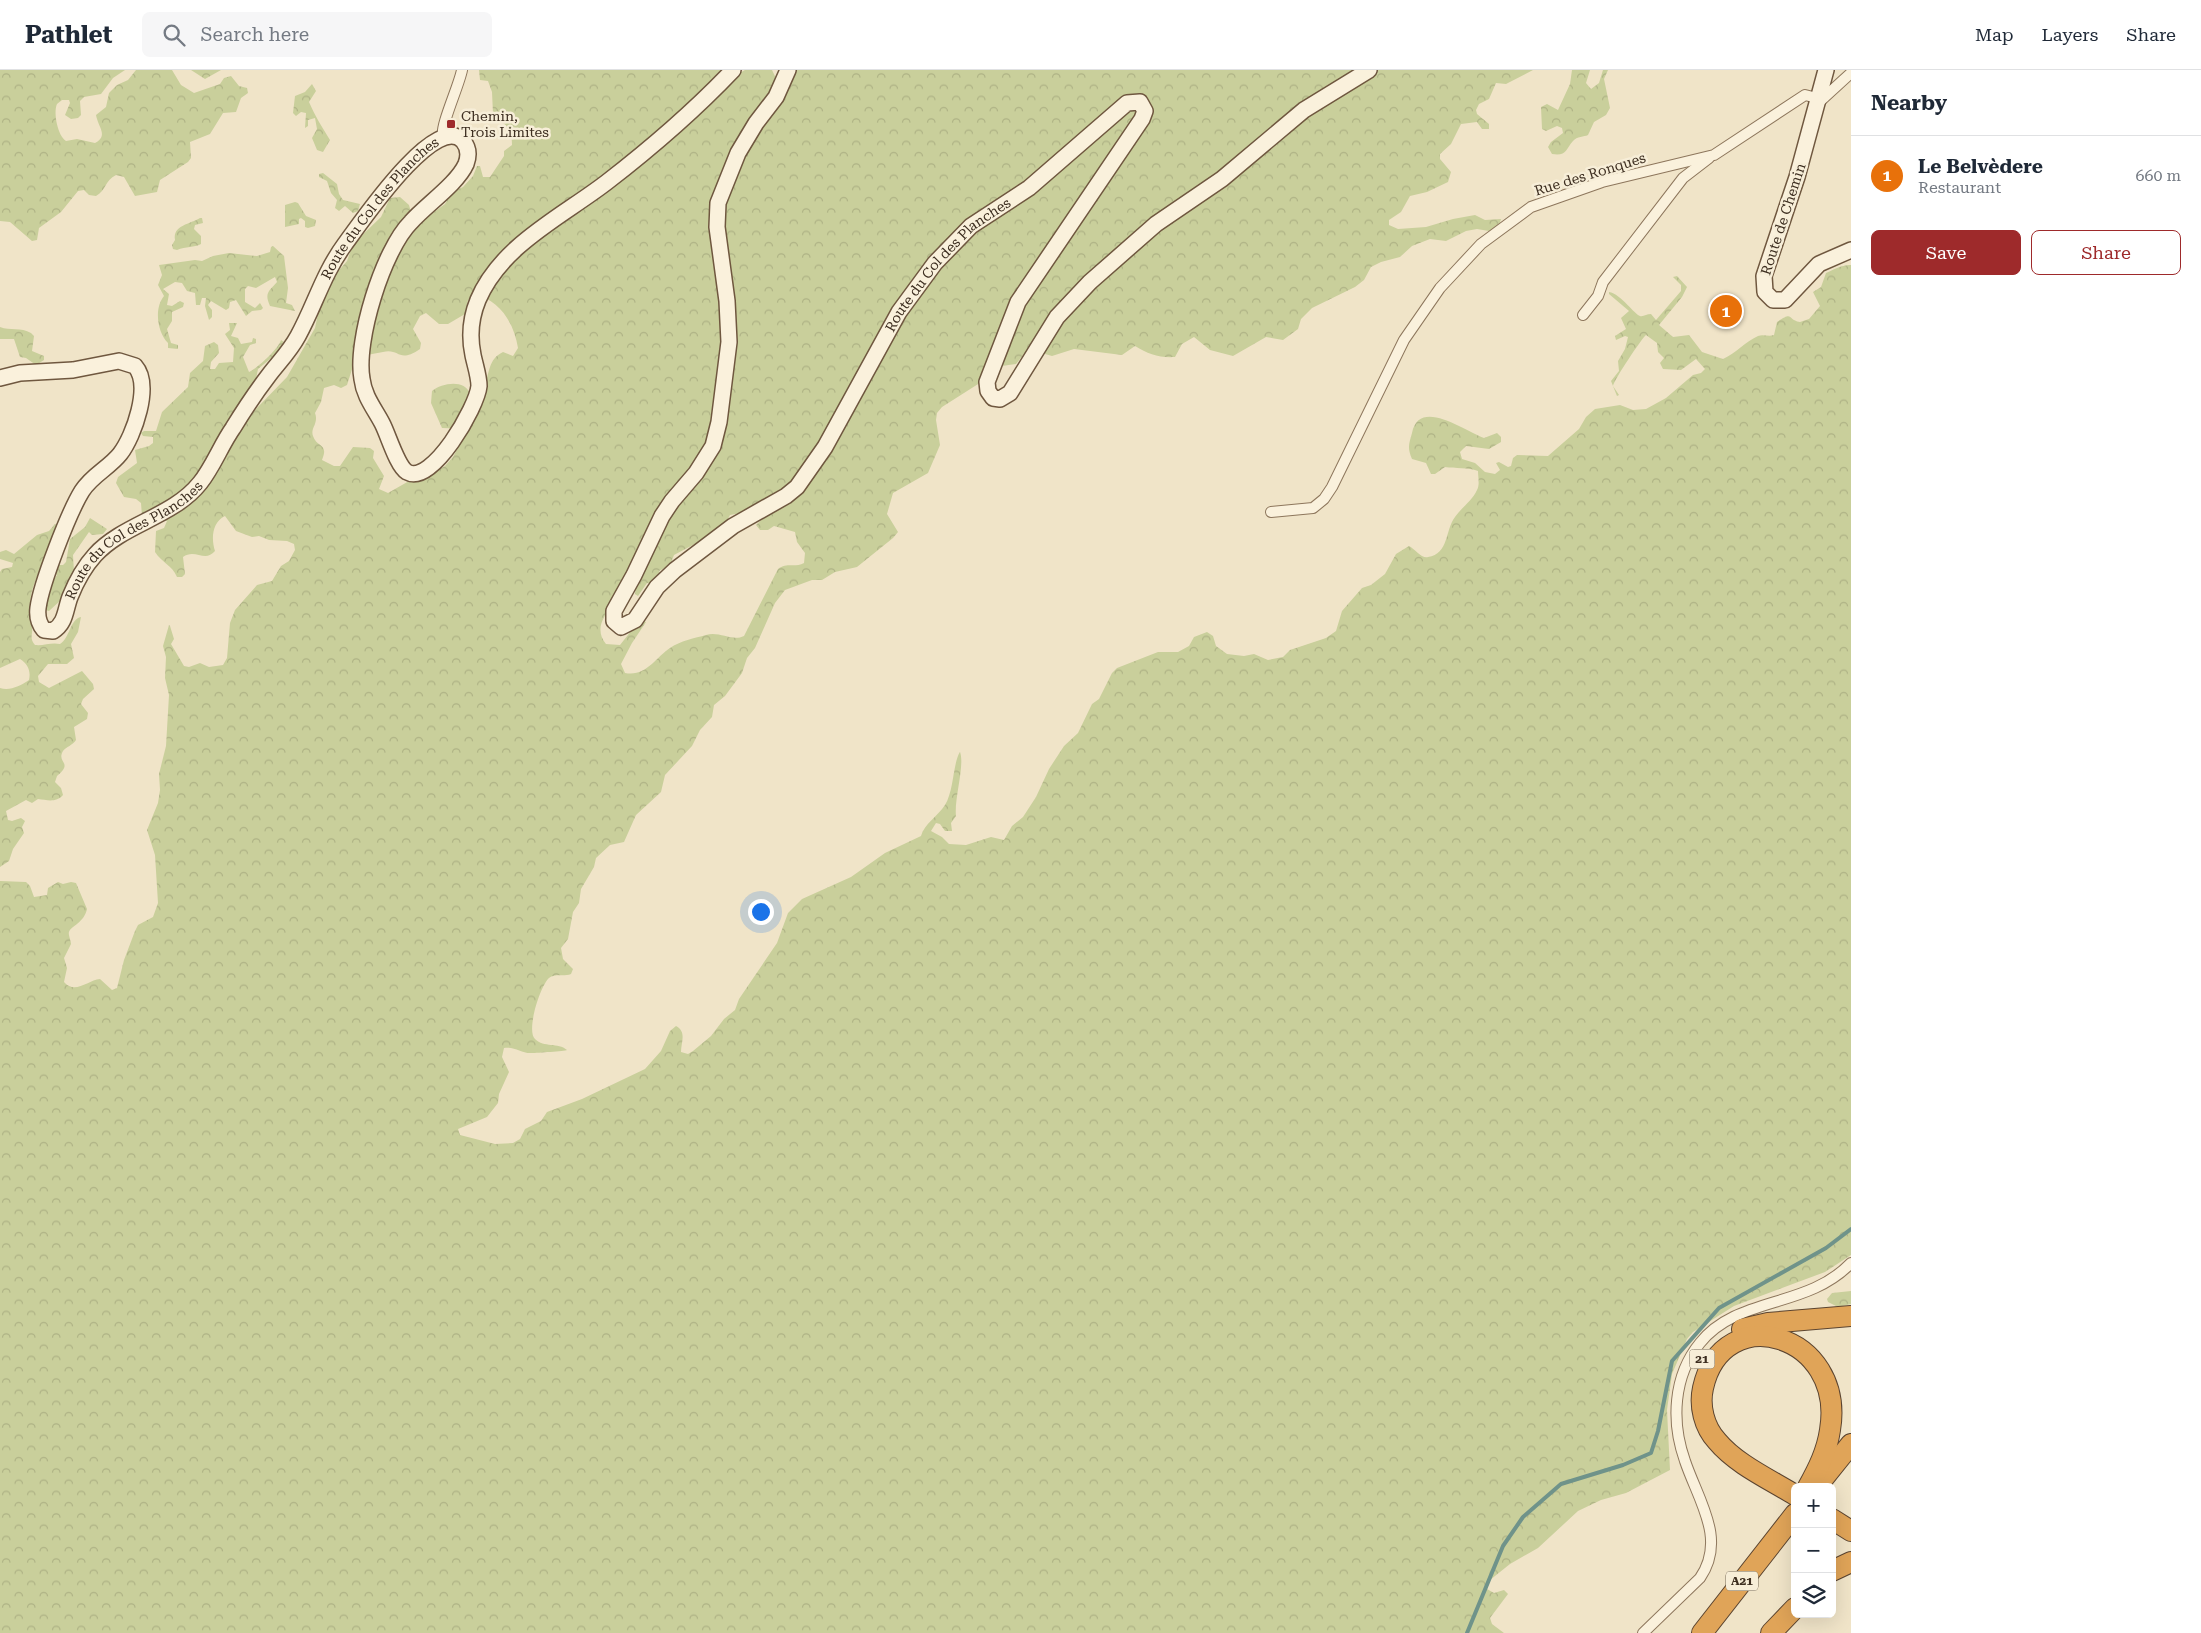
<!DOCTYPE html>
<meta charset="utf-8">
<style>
body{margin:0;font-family:"Roboto Serif",serif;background:#f6f6f7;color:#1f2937}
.controls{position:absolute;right:15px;bottom:15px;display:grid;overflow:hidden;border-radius:8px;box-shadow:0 5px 20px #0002}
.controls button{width:45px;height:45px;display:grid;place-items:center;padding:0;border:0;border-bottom:1px solid #e0e1e3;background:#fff;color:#1f2937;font:25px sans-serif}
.you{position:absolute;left:760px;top:841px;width:18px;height:18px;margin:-12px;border:4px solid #fff;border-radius:50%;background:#1a73e8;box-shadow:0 0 0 8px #1a73e833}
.badge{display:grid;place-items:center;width:32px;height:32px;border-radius:50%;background:#9e2a2b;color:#fff;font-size:16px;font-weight:700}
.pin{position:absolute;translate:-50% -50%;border:2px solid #fff;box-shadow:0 1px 5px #0006}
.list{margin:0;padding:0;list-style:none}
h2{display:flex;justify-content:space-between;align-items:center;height:65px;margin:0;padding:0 20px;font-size:21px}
h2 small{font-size:16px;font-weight:400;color:#747a83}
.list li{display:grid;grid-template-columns:32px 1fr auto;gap:15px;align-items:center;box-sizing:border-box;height:80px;padding:0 20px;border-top:1px solid #e0e1e3}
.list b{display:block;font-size:19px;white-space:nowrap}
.list p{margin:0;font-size:16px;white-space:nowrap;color:#747a83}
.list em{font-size:16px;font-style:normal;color:#747a83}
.actions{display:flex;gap:10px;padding:15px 20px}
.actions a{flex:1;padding:11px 0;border:1px solid #9e2a2b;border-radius:8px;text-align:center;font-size:18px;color:#9e2a2b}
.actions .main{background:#9e2a2b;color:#fff}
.icon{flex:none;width:28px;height:28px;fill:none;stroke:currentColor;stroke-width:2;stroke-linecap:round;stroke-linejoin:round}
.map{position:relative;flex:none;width:1851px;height:1563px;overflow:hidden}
header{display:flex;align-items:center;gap:30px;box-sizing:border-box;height:70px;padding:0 25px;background:#fff;border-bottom:1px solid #e0e1e3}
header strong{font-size:24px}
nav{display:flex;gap:28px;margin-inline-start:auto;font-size:18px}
.search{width:350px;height:45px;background:#f6f6f7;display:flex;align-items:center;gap:12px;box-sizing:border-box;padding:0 18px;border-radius:8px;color:#747a83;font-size:19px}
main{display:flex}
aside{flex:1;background:#fff}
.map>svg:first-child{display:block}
.forest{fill:url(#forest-crowns);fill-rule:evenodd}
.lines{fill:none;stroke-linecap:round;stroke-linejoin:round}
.stream{stroke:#6f938a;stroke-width:4}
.street-casing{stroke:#8d765c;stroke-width:12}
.secondary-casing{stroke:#6f573f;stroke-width:18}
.highway-casing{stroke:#5b4430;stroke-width:22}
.street{stroke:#faf1dc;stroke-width:10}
.secondary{stroke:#faf1dc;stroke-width:15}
.highway{stroke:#e0a458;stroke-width:20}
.poi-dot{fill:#9e2a2b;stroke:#f7eed8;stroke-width:2}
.labels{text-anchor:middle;stroke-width:5;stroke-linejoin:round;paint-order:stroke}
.shield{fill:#f7eed8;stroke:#756857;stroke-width:1}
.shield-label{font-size:12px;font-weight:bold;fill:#3d2e20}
.poi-label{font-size:14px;fill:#3d2e20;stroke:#f7eed8;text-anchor:start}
.street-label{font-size:14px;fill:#3d2e20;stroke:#f7eed8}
</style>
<header>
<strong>Pathlet</strong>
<div class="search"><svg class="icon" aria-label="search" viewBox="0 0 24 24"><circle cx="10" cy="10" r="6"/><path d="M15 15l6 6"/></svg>Search here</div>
<nav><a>Map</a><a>Layers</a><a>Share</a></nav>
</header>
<main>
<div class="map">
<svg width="1851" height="1563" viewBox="0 0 1851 1563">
<defs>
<pattern id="forest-crowns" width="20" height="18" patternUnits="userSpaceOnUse" patternTransform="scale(1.25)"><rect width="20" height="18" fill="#c9cf9b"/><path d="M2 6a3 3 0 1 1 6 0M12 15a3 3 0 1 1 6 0" fill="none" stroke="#aeb285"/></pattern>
</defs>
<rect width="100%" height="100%" fill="#f0e4c8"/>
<!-- forest -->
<g class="forest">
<path d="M 0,0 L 125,0 L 113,8 L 101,24 L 84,27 L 80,31 L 81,45 L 78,48 L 71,49 L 65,45 L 70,33 L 69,30 L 62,30 L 57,34 C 53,43 58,66 66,71 L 77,69 L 95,73 C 109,66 98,57 96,45 L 106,37 L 109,23 L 117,15 L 128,10 L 136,0 L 172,0 L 181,15 L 194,23 L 220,14 L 224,8 L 231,6 L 239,16 L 247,18 L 248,23 L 241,28 L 236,42 L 223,43 L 210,64 L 190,72 L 191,88 L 188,92 L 160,110 L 157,122 L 135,126 L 124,107 L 116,105 C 105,110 106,121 96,126 L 89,125 L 84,120 L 78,121 L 61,142 L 39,158 L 37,170 L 32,171 L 10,152 L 0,151 Z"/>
<polygon points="191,0 221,0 205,9"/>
<path d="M 479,0 L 730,0 L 736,5 L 745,0 L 772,0 L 784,25 L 797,0 L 1533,0 L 1506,14 L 1496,13 L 1489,29 L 1479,34 L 1476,40 L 1477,44 L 1489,54 L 1489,59 L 1482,59 L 1477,52 L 1461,54 L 1451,74 L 1440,84 L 1440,89 L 1451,102 L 1448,112 L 1427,122 L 1410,126 L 1401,142 L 1389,150 L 1389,155 L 1398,159 L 1426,157 L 1453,149 L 1475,145 L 1485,150 L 1501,149 L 1499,155 L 1489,161 L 1477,159 L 1466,161 L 1446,171 L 1430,169 L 1412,176 L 1400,187 L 1381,192 L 1371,197 L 1364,210 L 1355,217 L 1312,238 L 1301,249 L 1298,259 L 1283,270 L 1266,267 L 1233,286 L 1210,280 L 1194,267 L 1182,274 L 1175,287 C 1159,288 1148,284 1135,276 L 1122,285 L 1074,279 L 1052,286 L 1028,279 L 1016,294 L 1001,296 L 986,309 L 942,337 L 937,343 L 936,350 L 940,375 L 928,403 L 893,423 L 887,444 L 898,462 L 893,468 L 857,497 L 835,502 L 822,510 L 812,510 L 785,520 L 775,533 L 755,578 L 747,588 L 742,603 L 725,626 L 714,635 L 712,647 L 700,660 L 692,676 L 665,705 L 661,722 L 636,745 L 624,772 L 610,775 L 596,788 L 594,797 L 581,819 L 579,833 L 573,842 L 568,869 L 561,878 L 563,889 L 573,899 L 571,904 C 564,907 555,903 549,908 C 540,916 526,961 535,969 C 544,978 558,972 567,980 C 565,981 537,983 532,983 C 522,984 515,976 504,978 L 502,987 L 509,1002 L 499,1024 L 498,1033 L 487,1047 L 458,1059 L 460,1065 L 495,1074 L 513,1073 L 520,1069 L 525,1059 L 541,1051 L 547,1042 L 582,1029 L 645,999 L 661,981 L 670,961 L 676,956 C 687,962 681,972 681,982 L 688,984 L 693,981 L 711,966 L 724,949 L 735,940 L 739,929 L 777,873 L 788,843 L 802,829 L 851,807 L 885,783 L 921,766 C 924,754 938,746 945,735 C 954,721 953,692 960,682 C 965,695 954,729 956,746 L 951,753 L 952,761 L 945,761 L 940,754 L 936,753 L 931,761 L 942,767 L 949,774 L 966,775 L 991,767 L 1004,770 L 1012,756 L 1023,747 L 1036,727 L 1049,699 L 1064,676 L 1078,663 L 1092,634 L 1099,629 L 1112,603 L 1117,598 L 1158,582 L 1178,582 L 1189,576 L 1194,567 L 1207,562 L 1213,566 L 1216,576 L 1227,584 L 1244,586 L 1254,584 L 1268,590 L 1283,587 L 1290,580 L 1326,568 L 1336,561 L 1342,541 L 1362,518 L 1371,515 L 1385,504 L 1396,484 L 1409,476 C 1415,479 1422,489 1428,487 C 1449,484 1445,460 1455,447 C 1461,438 1472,431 1477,420 C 1480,415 1478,407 1478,401 C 1468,397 1455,399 1445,397 L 1435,404 L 1431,404 L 1426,393 L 1412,389 C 1407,377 1409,374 1412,363 C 1419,327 1465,361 1484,368 L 1497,363 L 1501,367 L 1501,372 L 1489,379 L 1466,376 L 1460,382 L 1462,389 L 1475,393 L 1485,402 L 1495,404 L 1500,400 L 1496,393 L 1499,392 L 1508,397 L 1511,396 L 1513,388 L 1517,385 L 1548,386 L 1579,359 L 1586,347 L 1595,339 L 1620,335 L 1633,340 L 1646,339 L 1666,328 L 1693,305 L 1701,303 L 1705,299 L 1696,289 L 1681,300 L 1663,299 L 1660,293 L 1664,288 L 1658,282 L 1657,273 L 1646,265 C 1642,268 1614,310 1613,316 L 1619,325 L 1617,326 L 1611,311 L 1619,301 L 1618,291 L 1625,279 L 1628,267 L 1625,266 L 1616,270 L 1615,266 L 1626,259 L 1621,248 L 1629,241 L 1609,224 L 1609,222 C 1621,224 1635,245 1640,246 C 1643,247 1647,244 1651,244 L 1656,250 L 1681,221 L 1681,215 L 1673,207 L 1677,206 L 1687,217 L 1682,227 L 1659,255 L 1673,267 L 1689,265 L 1702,282 L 1723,289 C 1736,283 1745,272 1758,266 C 1763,264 1769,267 1774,265 L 1777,252 C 1794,240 1787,250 1800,252 L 1809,249 L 1820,236 L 1813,222 L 1821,217 L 1826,203 C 1832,200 1844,194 1851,195 L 1851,1185 L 1825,1202 L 1734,1236 L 1693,1262 L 1687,1269 L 1672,1304 L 1667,1340 L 1670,1400 L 1626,1423 L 1601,1430 L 1578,1441 L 1538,1478 L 1510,1494 L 1490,1510 L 1487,1519 L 1494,1523 L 1504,1520 L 1508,1524 L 1490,1548 L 1492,1554 L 1504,1563 L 0,1563 L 0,811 L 26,812 L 30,816 L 34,827 L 47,825 L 48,818 L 58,812 L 63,814 L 71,812 L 76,813 L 87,839 C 84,853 71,856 69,862 C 68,864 71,871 71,874 L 64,888 L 67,898 L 64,912 C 75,925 88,910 100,909 L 112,920 L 117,918 L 124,890 L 135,861 L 138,855 L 153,847 L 158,833 L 155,785 L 147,760 L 158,733 L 160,720 L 159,704 L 166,676 L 169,625 L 165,608 L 166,587 L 163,576 L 169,555 L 170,556 L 174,569 L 171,574 L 184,596 L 189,597 L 200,593 L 209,597 L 223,595 L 227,588 L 230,553 L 235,540 L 257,515 L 272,511 L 281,496 L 289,491 L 295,480 L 294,474 L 287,471 L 269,470 L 259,466 L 252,467 L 236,461 L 225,446 C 212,452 211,469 215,481 C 205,493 195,478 183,487 L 185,504 L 182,507 L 177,507 C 172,495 162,493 155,482 L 156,461 L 164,458 L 167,451 L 144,448 L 142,446 L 141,433 L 136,429 L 124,427 L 116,413 L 118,407 L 137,393 L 135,380 L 149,376 L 153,373 L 153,367 L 143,366 L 141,363 L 144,361 L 156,361 L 162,342 L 188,317 L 190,303 L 203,291 L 205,276 L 214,272 L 218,275 L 219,283 L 211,292 L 210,299 L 215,299 L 219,293 L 233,292 L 234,278 L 225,264 L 230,260 L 229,253 L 237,253 L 231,266 L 238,268 L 241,274 L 252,272 L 253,268 L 256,269 L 256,273 L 250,275 L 243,287 L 249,302 C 258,298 279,278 281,270 L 284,272 L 275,285 L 258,299 L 256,309 L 243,334 L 251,344 L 287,307 L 315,258 L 320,234 L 329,212 L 347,191 L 353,174 L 381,147 L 390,128 L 400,127 L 409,135 L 412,146 L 423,150 L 445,134 L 452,122 L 463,117 L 473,106 L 477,96 L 480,96 L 483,107 L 490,107 L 504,86 L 504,81 L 512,75 C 512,56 505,56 493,44 L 492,22 L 488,11 L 480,10 ZM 474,224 C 500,230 514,253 518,278 L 513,286 L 503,282 C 488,289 490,303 484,316 L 470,324 C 465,309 442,313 432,321 L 431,333 L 442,358 L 468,359 L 453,387 L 445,396 L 427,407 L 409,411 L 388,423 L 379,419 L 384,406 L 373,388 L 374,381 L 370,378 L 353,377 L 340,396 L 334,396 L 322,390 C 329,373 317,378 313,366 C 310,358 319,353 315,343 L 321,332 L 324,318 L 334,315 L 341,318 L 347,315 L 356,287 C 365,285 374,284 383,282 C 400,278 398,294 420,279 L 421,273 L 413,259 L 420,246 L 426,243 L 439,254 L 448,254 L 465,244 L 468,230 ZM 757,440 L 761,450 L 756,455 L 760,460 L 768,460 L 774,456 L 795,462 L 797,472 L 805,483 L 804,493 C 795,498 787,492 778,499 L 744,566 C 732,572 720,561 706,565 C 695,568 680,571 670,578 C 655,588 646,607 625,603 L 621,594 L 632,573 L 646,552 L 643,551 L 635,556 L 620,575 L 606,574 C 587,551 622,528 636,514 L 635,524 L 638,526 L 647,513 L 654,514 L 662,507 L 659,501 L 670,495 L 674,485 L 723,459 L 730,445 Z"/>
<path d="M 1572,0 L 1590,0 L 1586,13 L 1591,19 L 1599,13 L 1603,0 L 1608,0 L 1604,9 L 1610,38 L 1606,45 L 1594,52 L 1588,65 C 1584,67 1577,66 1573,71 C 1565,80 1567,86 1552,84 L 1548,77 L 1551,72 L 1563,63 L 1562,58 L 1557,56 L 1546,61 L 1542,59 L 1541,37 L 1547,34 L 1558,40 L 1570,14 Z"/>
<path d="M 312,14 L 316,21 L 309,32 C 315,46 322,57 330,70 L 323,82 L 317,80 L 312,68 L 317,59 L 315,48 L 308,50 L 308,56 L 305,58 L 306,43 L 301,42 L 296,46 L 293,43 L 295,26 L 305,22 Z"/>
<polygon points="323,103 337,114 339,124 343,130 360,134 358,141 353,143 345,136 339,141 335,138 337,130 331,123 327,111 319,107 319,104"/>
<polygon points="295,132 298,133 306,146 316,150 315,156 308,158 305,157 305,151 301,148 299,149 299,154 285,157 285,135"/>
<path d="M 200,148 L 202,148 L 203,153 L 195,155 L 194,159 L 201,166 L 201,174 C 194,178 186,176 177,180 L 173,179 L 172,175 L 175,170 C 172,155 191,154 200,148 Z"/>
<path d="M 273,176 L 284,186 L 288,218 L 286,233 L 292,235 L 295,241 L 270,236 C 264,223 269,221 277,212 L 275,207 L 256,218 L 248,216 L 245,219 L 245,232 L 255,238 L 260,233 L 263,238 L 261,240 L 252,241 L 246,246 L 236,230 L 230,232 L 229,238 L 226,240 L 211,231 L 208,235 L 212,240 L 212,247 L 209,250 L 205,236 L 206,228 L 202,228 L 200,235 L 196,235 L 195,223 L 187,221 L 182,213 L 175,212 L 163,219 L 169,224 L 167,235 L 172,236 L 180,231 L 184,233 L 183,237 L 172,242 L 172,251 L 167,259 L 171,273 L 178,275 L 178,279 L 168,278 L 168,273 C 157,262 154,238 164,226 L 158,215 L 162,205 L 159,195 L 195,190 L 202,191 L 213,186 L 229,183 L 257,186 L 270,182 L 271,177 Z"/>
<path d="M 0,257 C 10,261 21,257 31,263 L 34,266 L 32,281 L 44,286 L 44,290 L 36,295 L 26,288 L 20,287 L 14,269 L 0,269 Z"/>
<path d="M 90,448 L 107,459 L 103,464 L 92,465 L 89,462 L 73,485 L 74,502 L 62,529 L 49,541 L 45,540 L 51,514 L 57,505 L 50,499 L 40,499 C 29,526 29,528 32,557 C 33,565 29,568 35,575 C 44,576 51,572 60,574 C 70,568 70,549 81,547 L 78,562 L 71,574 L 74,588 L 67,594 L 48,594 L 38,606 L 39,612 L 49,618 L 82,601 L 93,614 L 94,619 L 83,629 L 81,634 L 88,643 L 87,649 L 74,657 L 76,670 C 73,675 66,677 63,681 C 56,693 74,692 57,706 L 55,712 L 61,718 L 63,725 C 56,733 47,730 38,729 L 32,733 L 26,730 L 6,741 L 8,750 L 12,751 L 21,748 L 25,751 L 22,757 L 24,763 L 13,779 L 9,791 L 0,797 L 0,618 C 10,621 20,616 29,610 C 31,601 28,594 20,589 L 0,598 L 0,502 L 2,499 L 12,497 L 13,493 L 0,489 L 0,482 L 6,480 L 14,484 L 37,465 L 49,461 L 55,454 L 58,456 L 58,495 L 63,495 L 66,492 L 70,469 L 85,457 Z"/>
<polygon points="1851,1221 1851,1234 1838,1237 1828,1232 1827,1229 1832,1223"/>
</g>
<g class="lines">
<!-- stream -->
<polyline class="stream" points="1467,1563 1503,1476 1523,1447 1561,1414 1623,1395 1651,1383 1658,1361 1672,1291 1719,1238 1826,1178 1851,1159"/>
<!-- street casing -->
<g class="street-casing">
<g id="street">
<polyline points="1817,34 1851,3"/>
<path d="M 443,66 C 440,56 459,16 462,0"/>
<polyline points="1583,245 1598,226 1603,212 1683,108 1709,88"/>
<polyline points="1271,442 1313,438 1324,429 1332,417 1404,270 1440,218 1481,174 1531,137 1602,112 1714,85 1805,25 1817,28"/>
<path d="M 1643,1563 L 1700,1508 C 1727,1469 1698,1430 1685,1391 C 1671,1352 1673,1306 1700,1273 C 1737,1226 1807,1239 1851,1193"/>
</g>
</g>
<!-- secondary casing -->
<g class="secondary-casing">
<g id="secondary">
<path id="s1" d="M 788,0 L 776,27 L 756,53 L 738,83 L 718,133 L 717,157 L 727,231 L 729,272 L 719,352 L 713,376 L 696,403 L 672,431 L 662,446 L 634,505 L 614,541 L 614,551 L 621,557 L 635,550 L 657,517 L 675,500 L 733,456 L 786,426 L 797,417 L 825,377 L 899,242 L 935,193 L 971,156 L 1029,118 L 1127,33 L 1140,32 L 1145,41 L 1142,49 L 1018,232 L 987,312 L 988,321 L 993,328 L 1000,329 L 1010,323 L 1057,247 L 1090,212 L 1156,154 L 1222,109 L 1304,40 L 1369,0"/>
<polyline points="1826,0 1797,107 1764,206 1765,222 1773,230 1785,230 1819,194 1851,180"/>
<path id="s2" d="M 0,308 L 20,303 L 73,300 L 119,291 L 135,296 C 152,315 134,366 120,384 C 109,398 92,405 82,421 C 69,442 41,514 38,538 C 37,546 39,554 44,560 L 53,561 C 66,553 65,540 70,527 C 76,512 84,497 95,485 C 123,454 173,447 200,413 C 213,397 221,375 233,358 C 244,340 256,322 269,305 C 279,292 290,281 298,266 C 315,235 323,204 345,174 C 360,154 436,41 463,71 C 469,78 469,86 466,94 C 457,114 426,135 411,152 C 383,180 355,271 362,309 C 364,326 374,338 382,353 C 388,364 397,396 407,402 C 432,416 477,337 479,316 C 479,306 475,295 473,285 C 469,266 471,247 478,230 C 501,175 563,146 607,112 C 651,78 694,41 733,0"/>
</g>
</g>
<!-- highway casing -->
<g class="highway-casing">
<g id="highway">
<polyline points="1742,1259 1768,1253 1851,1246"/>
<polyline points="1818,1415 1851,1374"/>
<path d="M 1795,1425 C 1769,1409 1736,1394 1717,1371 C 1704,1357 1699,1336 1703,1318 C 1723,1228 1846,1264 1830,1360 C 1827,1381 1818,1399 1808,1417"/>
<polyline points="1832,1449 1851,1461"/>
<polyline points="1832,1501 1851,1492"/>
<polyline points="1702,1563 1795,1444"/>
<polyline points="1771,1563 1795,1538"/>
</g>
</g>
<!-- street -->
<use href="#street" class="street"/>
<!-- secondary -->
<use href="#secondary" class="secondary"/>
<!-- highway -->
<use href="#highway" class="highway"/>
</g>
<!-- markers -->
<rect class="poi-dot" x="446" y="49" width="10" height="10" rx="2.5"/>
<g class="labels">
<!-- shield labels -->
<g class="shield">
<rect x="1689.5" y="1279.5" width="25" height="19" rx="4"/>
<rect x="1726" y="1501.5" width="32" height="19" rx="4"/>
</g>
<g class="shield-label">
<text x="1702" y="1293">21</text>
<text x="1742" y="1515">A21</text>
</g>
<!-- poi labels -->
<g class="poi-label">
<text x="461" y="51">Chemin,<tspan x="461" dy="16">Trois Limites</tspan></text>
</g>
<!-- street labels -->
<g class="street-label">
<text transform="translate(1590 104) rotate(-17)" y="5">Rue des Ronques</text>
<text dy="5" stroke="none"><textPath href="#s2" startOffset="989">Route du Col des Planches</textPath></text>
<text transform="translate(1783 149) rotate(-72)" y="5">Route de Chemin</text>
<text dy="5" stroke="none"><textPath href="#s1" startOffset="1108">Route du Col des Planches</textPath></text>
<text dy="5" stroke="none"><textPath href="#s2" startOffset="569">Route du Col des Planches</textPath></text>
</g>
</g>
</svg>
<div class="controls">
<button>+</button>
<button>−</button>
<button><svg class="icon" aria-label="layers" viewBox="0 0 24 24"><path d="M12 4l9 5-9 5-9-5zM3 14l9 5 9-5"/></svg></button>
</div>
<div class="you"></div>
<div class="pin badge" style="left:1726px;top:241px;background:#e8710a">1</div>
</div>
<aside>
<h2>Nearby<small></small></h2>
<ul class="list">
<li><span class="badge" style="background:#e8710a">1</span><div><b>Le Belvèdere</b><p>Restaurant</p></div><em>660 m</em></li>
</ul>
<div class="actions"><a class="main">Save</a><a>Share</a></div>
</aside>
</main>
